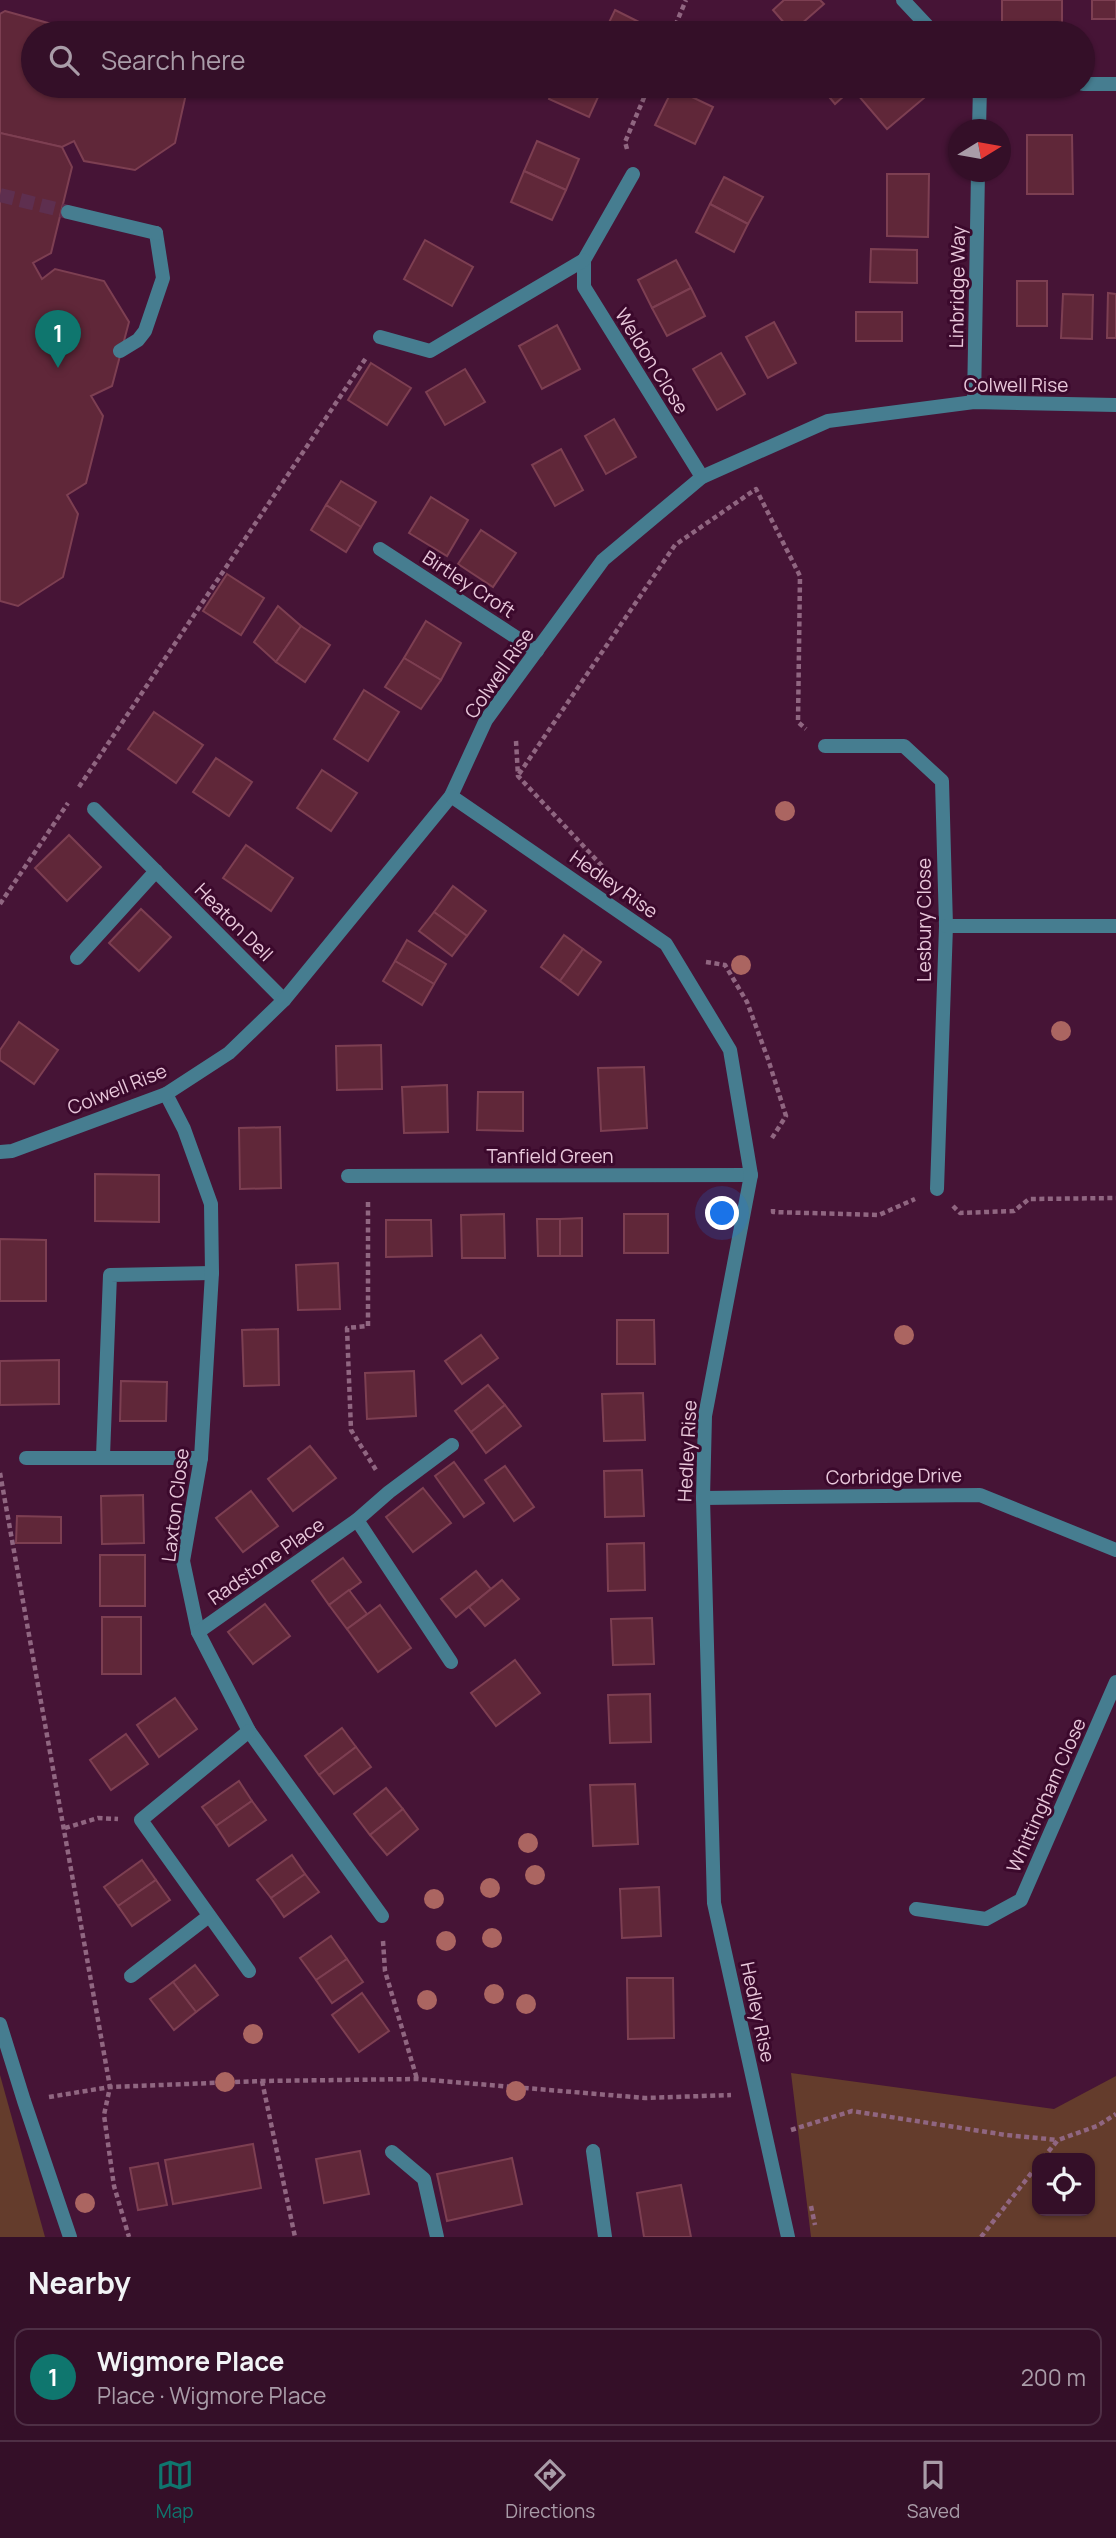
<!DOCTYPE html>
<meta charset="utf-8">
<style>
body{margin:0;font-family:Manrope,sans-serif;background:#3c1830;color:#f1f3f6}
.controls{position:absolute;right:21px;bottom:21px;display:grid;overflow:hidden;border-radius:14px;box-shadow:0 2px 5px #0004}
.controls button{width:63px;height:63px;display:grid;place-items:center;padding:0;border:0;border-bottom:2px solid #4e2f45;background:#340f28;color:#f1f3f6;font:35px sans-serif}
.compass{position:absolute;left:948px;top:119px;width:63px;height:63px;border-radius:50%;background:#340f28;box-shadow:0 2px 5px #0004;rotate:79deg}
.you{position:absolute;left:723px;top:1214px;width:24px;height:24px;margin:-18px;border:5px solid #fff;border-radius:50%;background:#1a73e8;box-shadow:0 0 0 10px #1a73e833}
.badge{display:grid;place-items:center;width:46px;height:46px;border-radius:50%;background:#0f766e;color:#fff;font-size:23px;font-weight:700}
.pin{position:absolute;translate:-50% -58px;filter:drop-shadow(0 2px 4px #0008)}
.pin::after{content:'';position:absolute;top:37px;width:24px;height:21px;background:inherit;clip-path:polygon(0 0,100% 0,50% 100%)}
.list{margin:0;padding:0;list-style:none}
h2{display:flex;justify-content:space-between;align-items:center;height:91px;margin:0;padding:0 28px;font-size:30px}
h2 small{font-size:23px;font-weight:400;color:#a99ca8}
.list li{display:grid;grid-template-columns:46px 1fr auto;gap:21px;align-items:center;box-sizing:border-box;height:98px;margin:0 14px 14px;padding:0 14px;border:2px solid #4e2f45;border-radius:14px}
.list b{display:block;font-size:26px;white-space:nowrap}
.list p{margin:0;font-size:23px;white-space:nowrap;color:#a99ca8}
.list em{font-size:23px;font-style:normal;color:#a99ca8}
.icon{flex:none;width:38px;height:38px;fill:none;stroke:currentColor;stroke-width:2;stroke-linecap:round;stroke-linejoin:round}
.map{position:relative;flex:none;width:1116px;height:2237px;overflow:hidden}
.search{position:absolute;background:#340f28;box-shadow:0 2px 5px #0004;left:21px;right:21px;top:21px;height:77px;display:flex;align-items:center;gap:18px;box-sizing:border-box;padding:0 24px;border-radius:38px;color:#a99ca8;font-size:26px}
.sheet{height:203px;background:#340f28}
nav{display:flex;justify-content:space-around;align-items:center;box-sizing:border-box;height:98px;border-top:2px solid #4e2f45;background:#340f28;font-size:19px;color:#a99ca8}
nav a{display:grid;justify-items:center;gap:4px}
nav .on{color:#0f766e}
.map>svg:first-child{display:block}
.green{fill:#643c2c;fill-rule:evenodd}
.building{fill:#602739;stroke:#7d3f52;stroke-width:2}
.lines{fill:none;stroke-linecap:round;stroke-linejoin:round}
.minor-tunnel{stroke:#5e2f4f;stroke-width:14;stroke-dasharray:14 7;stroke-linecap:butt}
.path{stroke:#906681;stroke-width:4.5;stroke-dasharray:5 3.5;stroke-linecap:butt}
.service{stroke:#467d90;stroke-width:14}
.minor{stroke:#467d90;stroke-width:14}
.tertiary{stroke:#467d90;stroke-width:14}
.tree{fill:#ab6561}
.labels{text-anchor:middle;stroke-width:6;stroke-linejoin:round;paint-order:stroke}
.street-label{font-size:19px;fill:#e9c8db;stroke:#3b092c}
</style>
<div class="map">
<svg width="1116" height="2237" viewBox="0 0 1116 2237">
<rect width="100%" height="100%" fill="#461436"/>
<!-- green -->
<g class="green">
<path d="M 791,2073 L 1054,2109 L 1116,2076 L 1116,2237 L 811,2237 ZM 1037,2158 L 1090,2158 L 1090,2211 L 1037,2211 Z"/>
<polygon points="0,2075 45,2237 0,2237"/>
</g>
<!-- building -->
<g class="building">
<polygon points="784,0 820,0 824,4 792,32 773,10"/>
<rect x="1002" y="0" width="60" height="28"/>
<rect x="1092" y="0" width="24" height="19"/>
<polygon points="615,10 653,29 651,33 604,33"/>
<polygon points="5,11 84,33 33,33 33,86 181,86 186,94 175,143 135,170 84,161 74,141 62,147 0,133 0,14"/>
<polygon points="554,86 603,86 589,117 549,99"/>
<polygon points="820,86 855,86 835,104"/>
<polygon points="867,86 913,86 924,98 887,129 857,94"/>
<polygon points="673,88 713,107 695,144 655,125"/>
<polygon points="0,133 62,147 72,167 51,253 33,263 42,279 55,269 104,281 129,322 112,386 91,396 103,416 86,483 67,495 78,514 63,577 18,606 0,601"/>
<polygon points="1027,135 1072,135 1073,194 1027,194"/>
<polygon points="537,141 579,159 566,190 524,171"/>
<polygon points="524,171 566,190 552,220 511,202"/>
<polygon points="887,174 929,174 928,237 887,236"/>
<polygon points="724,177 763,197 748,224 710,204"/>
<polygon points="710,204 748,224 734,252 696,232"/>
<polygon points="425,240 473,267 452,306 404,279"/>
<polygon points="871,249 917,250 917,283 870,282"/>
<polygon points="676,260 691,288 652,308 638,280"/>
<rect x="1017" y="281" width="30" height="45"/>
<polygon points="691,288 705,316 667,336 652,308"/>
<polygon points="1108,293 1116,294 1116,338 1107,338"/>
<polygon points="1063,294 1093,295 1092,339 1061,338"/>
<rect x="856" y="312" width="46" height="29"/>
<polygon points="774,322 796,363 768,378 746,337"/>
<polygon points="557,325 580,369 542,389 519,346"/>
<polygon points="721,353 745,394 717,410 693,369"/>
<polygon points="371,363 411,388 387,425 348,400"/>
<polygon points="465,369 485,402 445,425 426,392"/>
<polygon points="614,419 636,457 606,474 585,436"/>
<polygon points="561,449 583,490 555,506 532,465"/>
<polygon points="341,481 376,502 361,527 326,505"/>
<polygon points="431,497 468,520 447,556 409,533"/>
<polygon points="326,505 361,527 346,552 311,530"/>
<polygon points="481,530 516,553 493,587 458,564"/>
<polygon points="227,574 264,598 241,635 203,611"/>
<polygon points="278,606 301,626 276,662 254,642"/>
<polygon points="426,621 461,643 441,680 404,658"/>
<polygon points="301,626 330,645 305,682 276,662"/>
<polygon points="404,658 441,680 421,709 385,687"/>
<polygon points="364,690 399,712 368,761 334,739"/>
<polygon points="154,712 203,745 176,783 128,749"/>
<polygon points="216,758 252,782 229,816 193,792"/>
<polygon points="322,770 357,793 331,831 297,808"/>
<polygon points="69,835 101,867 67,901 35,868"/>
<polygon points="246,845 293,878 271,911 223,878"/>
<polygon points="453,886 486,911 467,936 434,912"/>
<polygon points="141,909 171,937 139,971 109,943"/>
<polygon points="434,912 467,936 452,956 419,931"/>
<polygon points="564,935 583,949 560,981 541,967"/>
<polygon points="407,940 446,964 434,984 395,961"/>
<polygon points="583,949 601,962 578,995 560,981"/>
<polygon points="395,961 434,984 422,1005 383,981"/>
<polygon points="19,1022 58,1050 34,1084 0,1060 0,1050"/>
<polygon points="381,1045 382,1089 337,1090 336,1046"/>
<polygon points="644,1067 647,1128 601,1131 598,1068"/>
<polygon points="447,1085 448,1132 404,1133 402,1087"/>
<polygon points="478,1092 523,1092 523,1131 477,1130"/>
<polygon points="280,1127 281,1188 240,1189 239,1128"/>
<polygon points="95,1174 159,1175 159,1222 95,1221"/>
<polygon points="504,1214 505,1258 462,1258 461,1215"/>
<rect x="624" y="1214" width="44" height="39"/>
<polygon points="582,1218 582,1256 560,1256 560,1219"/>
<polygon points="537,1219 560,1219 560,1256 538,1256"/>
<polygon points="386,1220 431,1220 432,1256 386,1257"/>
<polygon points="0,1239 46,1240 46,1301 0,1301"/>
<polygon points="338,1263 340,1309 298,1310 296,1265"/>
<polygon points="617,1320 654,1320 655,1364 617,1364"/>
<polygon points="278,1329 279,1385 244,1386 242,1330"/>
<polygon points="481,1335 498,1358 462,1384 445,1361"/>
<polygon points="59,1360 59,1404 0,1405 0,1361"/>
<polygon points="414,1371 416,1416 367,1419 365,1373"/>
<polygon points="121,1381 167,1382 166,1421 120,1421"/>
<polygon points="488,1385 505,1405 471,1432 455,1411"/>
<polygon points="643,1393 645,1440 604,1441 602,1394"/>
<polygon points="505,1405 521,1426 486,1453 471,1432"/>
<polygon points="310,1446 336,1478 293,1511 268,1479"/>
<polygon points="454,1462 484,1503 464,1517 435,1476"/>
<polygon points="505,1466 534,1507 514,1521 485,1480"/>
<polygon points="642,1470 644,1516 605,1517 604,1471"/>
<polygon points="423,1488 451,1523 413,1552 386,1517"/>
<polygon points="251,1491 278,1526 243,1552 216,1518"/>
<polygon points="143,1495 144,1543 102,1544 101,1496"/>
<polygon points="17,1516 61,1517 61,1543 16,1543"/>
<polygon points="644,1543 645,1590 608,1591 607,1544"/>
<rect x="100" y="1555" width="45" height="51"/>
<polygon points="343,1558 361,1582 329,1605 312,1581"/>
<polygon points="476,1571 491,1589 456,1617 441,1599"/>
<polygon points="502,1580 519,1599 485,1626 469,1607"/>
<polygon points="349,1590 367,1614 347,1629 329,1605"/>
<polygon points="265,1604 290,1636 253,1664 228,1632"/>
<polygon points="380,1605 411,1648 378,1672 347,1629"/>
<rect x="102" y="1617" width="39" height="57"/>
<polygon points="652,1618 654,1664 613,1665 611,1619"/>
<polygon points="515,1660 540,1693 496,1726 471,1693"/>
<polygon points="650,1694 651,1742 610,1743 608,1695"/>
<polygon points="175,1698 197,1729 159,1757 137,1725"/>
<polygon points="342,1728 356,1747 319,1775 305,1756"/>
<polygon points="126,1734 148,1764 111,1790 90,1760"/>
<polygon points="356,1747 371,1767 334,1794 319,1775"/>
<polygon points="239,1781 252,1801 216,1826 202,1807"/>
<polygon points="635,1784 638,1844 593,1846 590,1785"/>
<polygon points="386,1788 403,1809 370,1835 354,1814"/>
<polygon points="252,1801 266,1820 229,1846 216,1826"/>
<polygon points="403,1809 418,1829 387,1855 370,1835"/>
<polygon points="292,1855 305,1874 271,1898 257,1880"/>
<polygon points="142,1860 156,1880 118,1906 104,1887"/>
<polygon points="305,1874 319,1892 284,1917 271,1898"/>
<polygon points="156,1880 170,1900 132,1926 118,1906"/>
<polygon points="659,1887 661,1936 622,1938 620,1889"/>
<polygon points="331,1936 347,1959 316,1980 300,1958"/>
<polygon points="347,1959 363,1982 332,2003 316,1980"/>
<polygon points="195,1965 218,1995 196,2012 173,1982"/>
<polygon points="627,1978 673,1978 674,2038 628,2039"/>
<polygon points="173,1982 196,2012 174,2030 150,1999"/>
<polygon points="362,1993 389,2031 359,2052 332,2015"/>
<polygon points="253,2144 261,2188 173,2204 165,2160"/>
<polygon points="360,2151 369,2194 324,2203 316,2159"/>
<polygon points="512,2158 522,2204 447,2221 437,2174"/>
<polygon points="158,2163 167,2205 138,2210 130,2168"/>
<polygon points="681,2185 691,2237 644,2237 637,2193"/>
</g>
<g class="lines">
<!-- minor-tunnel -->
<polyline class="minor-tunnel" points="0,195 68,212"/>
<!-- path -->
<g class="path">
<polyline points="672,33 686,0"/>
<polyline points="627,149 625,142 649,86"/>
<polyline points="516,741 518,776 603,867"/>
<polyline points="519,774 675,545 756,489 800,576 798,722 806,729"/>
<polyline points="79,787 366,358"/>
<polyline points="0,904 68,803"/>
<polyline points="706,962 725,965 747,1002 768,1059 786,1116 772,1138"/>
<polyline points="368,1202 368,1326 347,1328 351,1430 376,1470"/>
<polyline points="953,1206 960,1213 1014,1211 1029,1199 1116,1198"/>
<polyline points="773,1209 773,1212 879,1215 915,1199"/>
<polyline points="0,1473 110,2087 104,2115 114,2186 129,2237"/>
<polyline points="65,1828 98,1818 118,1819"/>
<polyline points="383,1941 385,1971 417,2079"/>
<polyline points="262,2081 295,2237"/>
<polyline points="49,2097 110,2087 262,2081 417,2079 645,2098 731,2095"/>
<polyline points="791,2130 852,2111 1006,2135 1058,2140"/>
<polyline points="1043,2158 1058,2140 1097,2126 1116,2114"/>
<polyline points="811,2206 815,2225"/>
<polyline points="981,2237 1037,2166"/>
</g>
<!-- service -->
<g class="service">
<polyline points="120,351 138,340 145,331 163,278 156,233"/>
<polyline points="103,1456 110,1275 212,1273"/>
<polyline points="26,1458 201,1458"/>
<polyline points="593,2151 605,2237"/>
<polyline points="392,2152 424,2179 437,2237"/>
</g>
<!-- minor -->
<g class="minor">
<polyline points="903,0 934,33"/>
<polyline points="1083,84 1116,84"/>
<polyline points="979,130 980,86"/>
<polyline points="633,174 584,260 584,287 702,477"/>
<polyline points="68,212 156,233"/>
<polyline points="380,337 430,351 584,260"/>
<polyline points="974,402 978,172"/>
<polyline points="380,549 537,651"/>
<polyline points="825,746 904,746 942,781 946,926 937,1189"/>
<polyline points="94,809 284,1000"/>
<polyline points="946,926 1116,926"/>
<polyline points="77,958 156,871"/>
<polyline points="166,1094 184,1129 211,1204 212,1273 201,1458 183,1561 198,1632 249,1731 382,1916"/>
<polyline points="0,1152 12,1151 166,1094 229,1053 284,1000 451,796 486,720 603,560 702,477 828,421 974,402 1116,405"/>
<polyline points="348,1176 751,1175"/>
<polyline points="703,1498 980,1495 1116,1550"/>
<polyline points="357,1520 451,1662"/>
<polyline points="198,1632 357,1520 389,1492 452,1445"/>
<polyline points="916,1909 986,1919 1021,1900 1116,1682"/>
<polyline points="249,1971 141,1820 249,1731"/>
<polyline points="131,1976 209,1916"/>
</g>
<!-- tertiary -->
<g class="tertiary">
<polyline points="451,796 666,944 730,1050 751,1175 705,1416 703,1498 714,1903 788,2237"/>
<polyline points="0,2024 24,2101 70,2237"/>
</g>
</g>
<!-- trees -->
<g class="tree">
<circle cx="785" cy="811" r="10"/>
<circle cx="741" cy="965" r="10"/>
<circle cx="1061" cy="1031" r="10"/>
<circle cx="904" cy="1335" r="10"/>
<circle cx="528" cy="1843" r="10"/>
<circle cx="535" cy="1875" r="10"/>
<circle cx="490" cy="1888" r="10"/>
<circle cx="434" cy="1899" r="10"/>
<circle cx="492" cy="1938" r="10"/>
<circle cx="446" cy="1941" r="10"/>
<circle cx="494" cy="1994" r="10"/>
<circle cx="427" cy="2000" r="10"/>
<circle cx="526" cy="2004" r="10"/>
<circle cx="253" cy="2034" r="10"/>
<circle cx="225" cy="2082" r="10"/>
<circle cx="516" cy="2091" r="10"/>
<circle cx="85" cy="2203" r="10"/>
</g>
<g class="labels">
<!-- street labels -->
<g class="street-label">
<text transform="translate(957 287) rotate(-89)" y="7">Linbridge Way</text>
<text transform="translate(652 361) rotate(58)" y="7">Weldon Close</text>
<text x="1016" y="392">Colwell Rise</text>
<text transform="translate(469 584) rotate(33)" y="7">Birtley Croft</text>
<text transform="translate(499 673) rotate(-55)" y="7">Colwell Rise</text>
<text transform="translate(614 884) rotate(35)" y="7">Hedley Rise</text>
<text transform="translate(924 920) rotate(-90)" y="7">Lesbury Close</text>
<text transform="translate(234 922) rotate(45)" y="7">Heaton Dell</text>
<text transform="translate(117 1089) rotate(-22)" y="7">Colwell Rise</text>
<text x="550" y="1163">Tanfield Green</text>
<text transform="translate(687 1451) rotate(-87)" y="7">Hedley Rise</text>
<text transform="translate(894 1476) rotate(-1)" y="7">Corbridge Drive</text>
<text transform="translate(175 1505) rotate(-83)" y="7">Laxton Close</text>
<text transform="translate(266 1561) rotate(-35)" y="7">Radstone Place</text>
<text transform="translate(1046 1795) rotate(-66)" y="7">Whittingham Close</text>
<text transform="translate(758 2012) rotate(78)" y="7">Hedley Rise</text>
</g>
</g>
</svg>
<div class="controls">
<button><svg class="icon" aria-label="locate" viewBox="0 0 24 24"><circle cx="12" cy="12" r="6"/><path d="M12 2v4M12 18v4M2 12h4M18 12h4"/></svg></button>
</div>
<svg class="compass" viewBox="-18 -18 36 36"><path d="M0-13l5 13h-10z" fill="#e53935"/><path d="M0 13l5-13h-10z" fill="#a99ca8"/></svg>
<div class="you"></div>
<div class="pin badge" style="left:58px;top:368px">1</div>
<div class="search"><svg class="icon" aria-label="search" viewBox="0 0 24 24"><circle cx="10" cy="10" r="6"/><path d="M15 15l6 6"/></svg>Search here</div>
</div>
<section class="sheet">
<h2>Nearby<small></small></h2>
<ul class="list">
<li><span class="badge">1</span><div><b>Wigmore Place</b><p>Place · Wigmore Place</p></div><em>200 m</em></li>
</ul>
</section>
<nav>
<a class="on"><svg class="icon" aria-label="map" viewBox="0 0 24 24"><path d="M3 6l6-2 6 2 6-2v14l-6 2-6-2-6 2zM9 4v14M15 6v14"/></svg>Map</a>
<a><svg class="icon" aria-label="directions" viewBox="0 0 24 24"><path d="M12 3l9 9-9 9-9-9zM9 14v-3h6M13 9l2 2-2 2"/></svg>Directions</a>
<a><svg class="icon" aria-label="saved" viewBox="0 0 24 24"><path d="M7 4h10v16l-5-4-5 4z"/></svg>Saved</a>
</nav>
